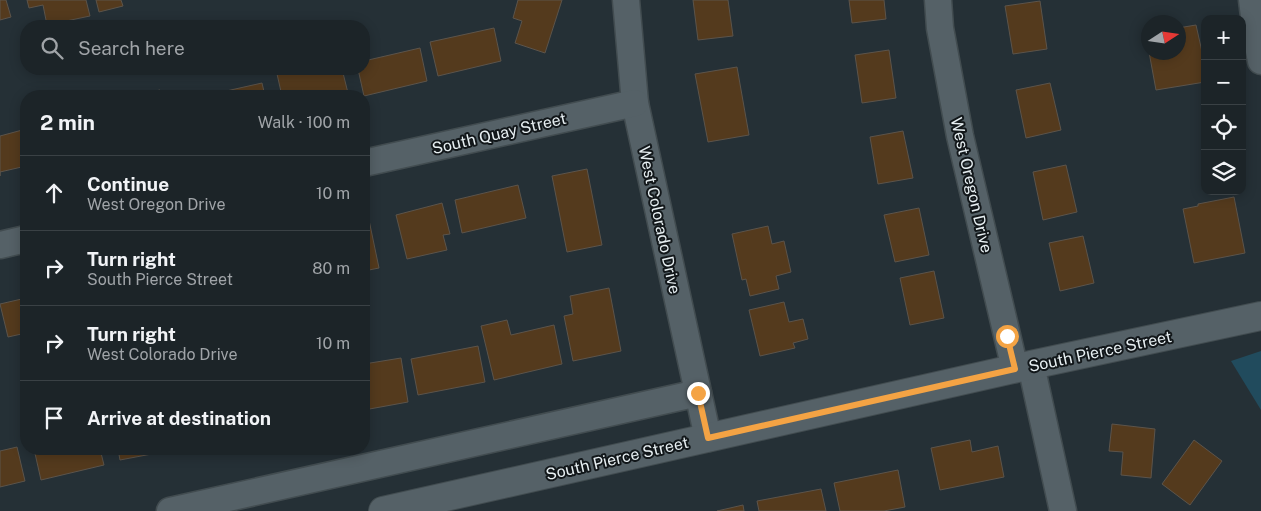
<!DOCTYPE html>
<meta charset="utf-8">
<style>
body{margin:0;font-family:"Public Sans",sans-serif;background:#252c30;color:#f1f3f6}
.controls{position:absolute;right:15px;top:15px;display:grid;overflow:hidden;border-radius:10px;box-shadow:0 2px 12px #0003}
.controls button{width:45px;height:45px;display:grid;place-items:center;padding:0;border:0;border-bottom:1px solid #3a4145;background:#1c2428;color:#f1f3f6;font:25px sans-serif}
.compass{position:absolute;left:1141px;top:15px;width:45px;height:45px;border-radius:50%;background:#1c2428;box-shadow:0 2px 12px #0003;rotate:78deg}
.stop{position:absolute;width:15px;height:15px;margin:-11px;border:4px solid #f4a344;border-radius:50%;background:#fff}
.stop.end{background:#f4a344;border-color:#fff;box-shadow:0 1px 5px #0008}
.list{margin:0;padding:0;list-style:none}
h2{display:flex;justify-content:space-between;align-items:center;height:65px;margin:0;padding:0 20px;font-size:21px}
h2 small{font-size:16px;font-weight:400;color:#a0a4a8}
.list li{display:grid;grid-template-columns:32px 1fr auto;gap:15px;align-items:center;box-sizing:border-box;height:75px;padding:0 20px;border-top:1px solid #3a4145}
.list b{display:block;font-size:19px;white-space:nowrap}
.list p{margin:0;font-size:16px;white-space:nowrap;color:#a0a4a8}
.list em{font-size:16px;font-style:normal;color:#a0a4a8}
.icon{flex:none;width:28px;height:28px;fill:none;stroke:currentColor;stroke-width:2;stroke-linecap:round;stroke-linejoin:round}
.map{position:relative;flex:none;width:1261px;height:511px;overflow:hidden}
.search{position:absolute;background:#1c2428;box-shadow:0 2px 12px #0003;left:20px;top:20px;width:350px;height:55px;display:flex;align-items:center;gap:12px;box-sizing:border-box;padding:0 18px;border-radius:20px;color:#a0a4a8;font-size:19px}
.panel{position:absolute;background:#1c2428;box-shadow:0 2px 12px #0003;left:20px;top:90px;width:350px;height:365px;border-radius:20px}
.map>svg:first-child{display:block}
.green{fill:#214b5d}
.building{fill:#543a1d;stroke:#5c544b}
.lines{fill:none;stroke-linecap:round;stroke-linejoin:round}
.minor-casing{stroke:#424c50;stroke-width:29}
.tertiary-casing{stroke:#424c50;stroke-width:30}
.minor{stroke:#556167;stroke-width:26}
.tertiary{stroke:#556167;stroke-width:28}
.route{stroke:#f4a344;stroke-width:6}
.labels{text-anchor:middle;stroke-width:4;stroke-linejoin:round;paint-order:stroke}
.street-label{font-size:16px;fill:#e7eff2;stroke:#12171a}
</style>
<div class="map">
<svg width="1261" height="511" viewBox="0 0 1261 511">
<rect width="100%" height="100%" fill="#253036"/>
<!-- green -->
<polygon class="green" points="1261,351 1261,410 1231,361"/>
<!-- building -->
<g class="building">
<polygon points="0,0 6,0 11,17 0,20"/>
<polygon points="27,0 86,0 90,16 47,25 43,5 29,8"/>
<polygon points="96,0 121,0 123,6 99,12"/>
<polygon points="518,0 562,0 545,53 515,43 522,21 513,18"/>
<polygon points="693,0 728,0 733,36 698,40"/>
<polygon points="849,0 884,0 886,19 852,23"/>
<polygon points="1040,1 1047,49 1013,54 1005,6"/>
<polygon points="1196,25 1205,65 1205,82 1156,90 1149,52 1178,52 1178,28"/>
<polygon points="494,28 501,61 438,76 430,42"/>
<polygon points="420,48 427,81 364,96 358,69 364,69 364,61"/>
<polygon points="889,50 896,98 862,103 855,55"/>
<polygon points="737,67 749,135 708,142 695,74"/>
<polygon points="301,69 342,69 348,93 333,96 282,96 277,74"/>
<polygon points="262,83 265,96 204,96"/>
<polygon points="1050,83 1061,130 1026,138 1016,90"/>
<polygon points="160,90 161,96 132,96"/>
<polygon points="26,129 26,166 0,172 0,176 0,136"/>
<polygon points="903,131 913,178 878,184 870,137"/>
<polygon points="1066,165 1077,212 1043,220 1033,172"/>
<polygon points="587,169 602,245 567,252 552,176"/>
<polygon points="518,185 526,218 462,233 455,200"/>
<polygon points="1234,197 1245,253 1194,263 1183,209 1198,206 1198,204"/>
<polygon points="442,203 450,234 443,235 447,250 407,259 396,215"/>
<polygon points="919,208 929,255 895,262 884,215"/>
<polygon points="369,220 379,268 364,271 364,221"/>
<polygon points="768,226 772,244 784,241 791,272 776,276 779,289 750,296 746,279 742,280 732,234"/>
<polygon points="1083,236 1094,283 1060,291 1049,243"/>
<polygon points="934,271 944,318 910,325 900,278"/>
<polygon points="609,288 621,351 573,361 564,316 573,314 570,296"/>
<polygon points="26,298 26,333 8,337 0,304"/>
<polygon points="784,302 789,322 803,319 808,339 793,343 795,348 760,356 749,310"/>
<polygon points="507,320 511,335 554,325 562,364 494,380 481,326"/>
<polygon points="478,346 485,382 418,395 411,359"/>
<polygon points="401,358 408,402 364,410 364,364"/>
<polygon points="1112,424 1155,429 1151,478 1121,475 1123,452 1109,451"/>
<polygon points="970,440 972,452 998,446 1004,477 940,490 931,448"/>
<polygon points="1194,440 1222,461 1190,505 1162,484"/>
<polygon points="17,447 25,481 0,487 0,451"/>
<polygon points="34,449 100,449 104,465 41,480"/>
<polygon points="118,449 178,449 120,460"/>
<polygon points="898,470 905,507 884,511 840,511 834,483"/>
<polygon points="821,489 826,511 759,511 757,501"/>
<polygon points="743,505 744,511 717,511"/>
</g>
<g class="lines">
<!-- minor casing -->
<g class="minor-casing">
<g id="minor">
<polyline points="626,0 635,103 708,438"/>
<polyline points="938,0 940,28 960,136 1015,369"/>
<polyline points="1252,0 1257,41 1261,61"/>
<polyline points="364,163 635,103"/>
<polyline points="0,245 26,239"/>
<polyline points="1031,365 1063,511"/>
<polyline points="170,511 698,393"/>
</g>
</g>
<!-- tertiary casing -->
<g class="tertiary-casing">
<polyline id="tertiary" points="383,511 1031,365 1261,316"/>
</g>
<!-- minor -->
<use href="#minor" class="minor"/>
<!-- tertiary -->
<use href="#tertiary" class="tertiary"/>
</g>
<g class="lines">
<!-- route -->
<polyline class="route" points="698,393 708,438 1015,369 1007,336"/>
</g>
<g class="labels">
<!-- street labels -->
<g class="street-label">
<text transform="translate(499 133) rotate(-13)" y="6">South Quay Street</text>
<text transform="translate(972 185) rotate(77)" y="6">West Oregon Drive</text>
<text transform="translate(660 220) rotate(78)" y="6">West Colorado Drive</text>
<text transform="translate(1100 351) rotate(-12)" y="6">South Pierce Street</text>
<text transform="translate(617 458) rotate(-13)" y="6">South Pierce Street</text>
</g>
</g>
</svg>
<div class="controls">
<button>+</button>
<button>−</button>
<button><svg class="icon" aria-label="locate" viewBox="0 0 24 24"><circle cx="12" cy="12" r="6"/><path d="M12 2v4M12 18v4M2 12h4M18 12h4"/></svg></button>
<button><svg class="icon" aria-label="layers" viewBox="0 0 24 24"><path d="M12 4l9 5-9 5-9-5zM3 14l9 5 9-5"/></svg></button>
</div>
<svg class="compass" viewBox="-18 -18 36 36"><path d="M0-13l5 13h-10z" fill="#e53935"/><path d="M0 13l5-13h-10z" fill="#a0a4a8"/></svg>
<div class="stop" style="left:1007px;top:336px"></div>
<div class="stop end" style="left:698px;top:393px"></div>
<div class="search"><svg class="icon" aria-label="search" viewBox="0 0 24 24"><circle cx="10" cy="10" r="6"/><path d="M15 15l6 6"/></svg>Search here</div>
<section class="panel">
<h2>2 min<small>Walk · 100 m</small></h2>
<ul class="list">
<li><svg class="icon" aria-label="ahead" viewBox="0 0 24 24"><path d="M12 20V5M6 11l6-6 6 6"/></svg><div><b>Continue</b><p>West Oregon Drive</p></div><em>10 m</em></li>
<li><svg class="icon" aria-label="right" viewBox="0 0 24 24"><path d="M7 20v-9h11M14 6l5 5-5 5"/></svg><div><b>Turn right</b><p>South Pierce Street</p></div><em>80 m</em></li>
<li><svg class="icon" aria-label="right" viewBox="0 0 24 24"><path d="M7 20v-9h11M14 6l5 5-5 5"/></svg><div><b>Turn right</b><p>West Colorado Drive</p></div><em>10 m</em></li>
<li><svg class="icon" aria-label="arrive" viewBox="0 0 24 24"><path d="M6 21V4h12l-3 4 3 4H6"/></svg><div><b>Arrive at destination</b></div></li>
</ul>
</section>
</div>
